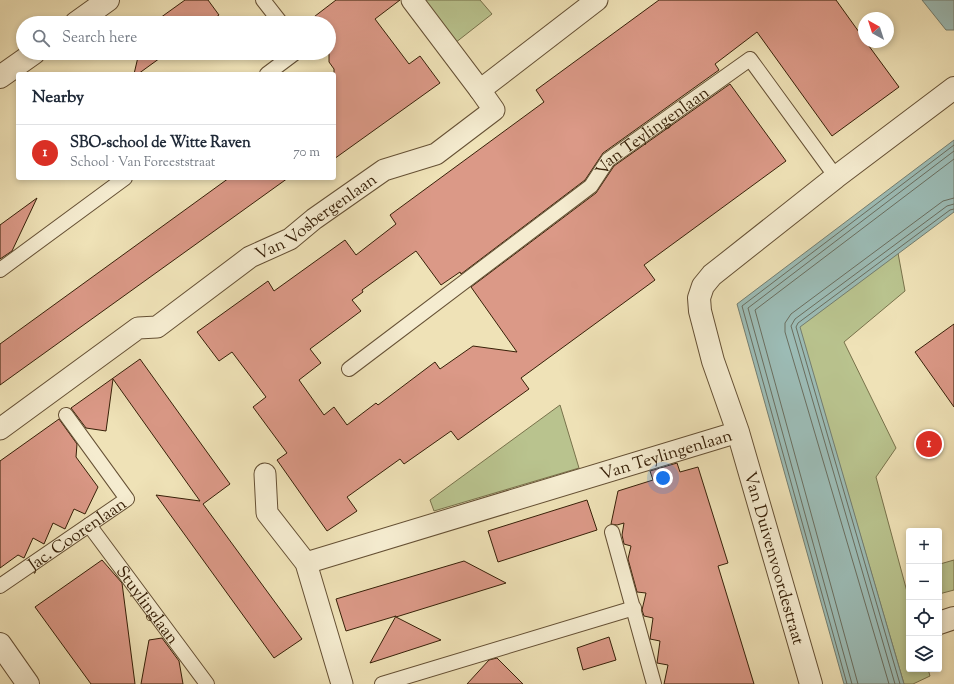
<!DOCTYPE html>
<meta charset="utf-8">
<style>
body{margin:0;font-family:"Sorts Mill Goudy",serif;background:#f2f2f3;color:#1f2937}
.controls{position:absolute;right:12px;bottom:12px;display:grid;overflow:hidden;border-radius:4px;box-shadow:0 2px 6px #0003}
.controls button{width:36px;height:36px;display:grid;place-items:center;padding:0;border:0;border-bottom:1px solid #e0e1e3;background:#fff;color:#1f2937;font:20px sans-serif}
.compass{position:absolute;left:858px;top:12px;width:36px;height:36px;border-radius:50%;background:#fff;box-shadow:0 2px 6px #0003;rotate:321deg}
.you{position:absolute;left:663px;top:478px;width:14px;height:14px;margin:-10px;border:3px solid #fff;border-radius:50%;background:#1a73e8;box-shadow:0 0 0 6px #1a73e833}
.badge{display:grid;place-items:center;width:26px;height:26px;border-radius:50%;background:#d93025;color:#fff;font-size:13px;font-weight:700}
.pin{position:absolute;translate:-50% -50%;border:2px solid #fff;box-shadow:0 1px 4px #0006}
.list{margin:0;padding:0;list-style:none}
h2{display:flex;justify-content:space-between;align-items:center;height:52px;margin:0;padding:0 16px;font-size:17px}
h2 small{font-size:13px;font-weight:400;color:#747a83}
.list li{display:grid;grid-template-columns:26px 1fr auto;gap:12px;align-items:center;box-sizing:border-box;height:56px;padding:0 16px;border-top:1px solid #e0e1e3}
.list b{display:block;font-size:15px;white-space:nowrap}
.list p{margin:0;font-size:13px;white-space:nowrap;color:#747a83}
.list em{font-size:13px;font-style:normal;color:#747a83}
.icon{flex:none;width:22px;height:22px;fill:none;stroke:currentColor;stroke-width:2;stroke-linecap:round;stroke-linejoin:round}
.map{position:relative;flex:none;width:954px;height:684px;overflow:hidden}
.search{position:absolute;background:#fff;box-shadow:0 2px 6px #0003;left:16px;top:16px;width:320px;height:44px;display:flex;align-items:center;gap:10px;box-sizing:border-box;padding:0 14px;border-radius:22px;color:#747a83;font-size:15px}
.panel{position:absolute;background:#fff;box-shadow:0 2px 6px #0003;left:16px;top:72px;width:320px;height:108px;border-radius:4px}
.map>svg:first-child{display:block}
.green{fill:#b9c38e;stroke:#78724b}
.water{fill:#9cbcb6;stroke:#747e70}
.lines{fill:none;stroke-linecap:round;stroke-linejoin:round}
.shore{stroke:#6a6e5f;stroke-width:1}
.building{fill:#db9987;stroke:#372008}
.service-casing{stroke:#655034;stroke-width:16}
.pedestrian-casing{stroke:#655034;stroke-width:23}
.minor-casing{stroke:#655034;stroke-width:24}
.service{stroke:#f5ecd0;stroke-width:14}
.pedestrian{stroke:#f5ecd0;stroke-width:21}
.minor{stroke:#f5ecd0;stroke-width:22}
.labels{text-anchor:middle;stroke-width:3;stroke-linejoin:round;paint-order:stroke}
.street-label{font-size:17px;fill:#372008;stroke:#f5ecd0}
</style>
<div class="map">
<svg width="954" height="684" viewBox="0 0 954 684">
<rect width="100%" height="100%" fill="#efe2b7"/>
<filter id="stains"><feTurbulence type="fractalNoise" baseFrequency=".005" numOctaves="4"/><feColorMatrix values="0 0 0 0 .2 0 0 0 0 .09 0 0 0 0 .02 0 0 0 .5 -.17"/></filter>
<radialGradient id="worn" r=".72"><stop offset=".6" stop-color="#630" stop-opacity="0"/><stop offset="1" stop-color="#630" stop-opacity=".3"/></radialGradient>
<!-- green -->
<g class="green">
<polygon points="421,0 480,0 492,14 455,43"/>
<polygon points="898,253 905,291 844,342 896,448 876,477 909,599 909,669 928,669 930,676 913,684 904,684 799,327"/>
<polygon points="560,405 579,468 434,511 430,500"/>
<polygon points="954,560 954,590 939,594 940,564"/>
</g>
<!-- water -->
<g class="water">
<polygon points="922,0 954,0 954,30 946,30"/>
<polygon points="954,140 954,212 800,327 904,684 844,684 737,304"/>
</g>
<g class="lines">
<!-- shore -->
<g class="shore">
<polyline points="847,684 742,306 954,145"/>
<polyline points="852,684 748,308 954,151"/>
<polyline points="858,684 755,310 954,159"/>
<polyline points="889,684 785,332 785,323 791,314 943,201 954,198"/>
<polyline points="895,684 791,326 795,319 947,206 954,204"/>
<polyline points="900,684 796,327 798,323 950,210 954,209"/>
</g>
</g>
<!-- building -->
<g class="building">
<polygon points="185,0 208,0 219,15 208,23 153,23"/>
<polygon points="336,0 400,0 375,19 409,64 420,56 440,83 334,159 334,69 329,62 329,23 306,23"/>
<polygon points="659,0 836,0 864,39 864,42 866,42 899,87 832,136 757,32 715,64 719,70 603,153 585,180 461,274 460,272 441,285 416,251 362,290 363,292 352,300 361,311 310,349 321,363 299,380 324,415 334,407 347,425 376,403 378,405 435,362 440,369 473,346 517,352 471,287 596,193 614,166 730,84 786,161 644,265 655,280 521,378 529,389 458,440 451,431 404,464 400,459 347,497 357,511 327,531 277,460 287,453 253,407 266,397 232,352 219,361 197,332 268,281 274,291 345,240 356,255 396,224 390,215 544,102 536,90"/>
<polygon points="126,53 167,53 138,74 134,74 138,57"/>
<polygon points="229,178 288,178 0,385 0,344"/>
<polygon points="37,198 12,251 0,259 0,225"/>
<polygon points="954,324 954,407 915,352"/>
<polygon points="140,359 230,484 203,504 302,639 274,658 156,495 200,501 113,379 106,431 86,428 71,408"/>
<polygon points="59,419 77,444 76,457 98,487 85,514 74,509 65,529 53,523 44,544 33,538 24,558 18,555 0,568 0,461"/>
<polygon points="677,463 680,472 698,467 728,563 718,566 754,684 664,684 668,665 657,663 660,641 650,639 653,618 644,616 642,610 646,593 637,592 628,559 631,546 624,544 622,535 624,523 617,525 611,524 618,491 653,480 650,471"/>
<polygon points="587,500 597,530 498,562 488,531"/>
<polygon points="102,560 122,583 135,684 91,684 35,607"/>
<polygon points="464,561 506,583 396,617 441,640 370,663 396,616 346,631 336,599"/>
<polygon points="609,637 616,660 583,670 577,648"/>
<polygon points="162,638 179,661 183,684 141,684 149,640"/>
<polygon points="497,658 523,684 467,684 489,660"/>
</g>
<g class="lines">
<!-- service casing -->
<g class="service-casing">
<g id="service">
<polyline points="263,0 281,23"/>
<polyline points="267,74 295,53"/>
<polyline points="0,270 125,178"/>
<path id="s1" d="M 349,369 L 591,186 L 608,160 L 750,59 L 836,177"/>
<path id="s2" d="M 89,525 L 207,684"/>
<polyline points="612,532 654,684"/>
<path id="s3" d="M 0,586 L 127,499 L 66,415"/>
<polyline points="382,684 634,608"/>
</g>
</g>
<!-- pedestrian casing -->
<g class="pedestrian-casing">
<g id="pedestrian">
<polyline points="412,0 480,90"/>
<path id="s4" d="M 0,429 L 138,328 L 157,327 L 250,257 L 290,239 L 314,219 L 384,170 L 436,154 L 494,110 L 480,90 L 597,0"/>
<polyline points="265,474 267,513 306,563 342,684"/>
<path id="s5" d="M 306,563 L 738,432"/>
</g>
</g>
<!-- minor casing -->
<g class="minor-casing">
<g id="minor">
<polyline points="76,23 108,0"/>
<polyline points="0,77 34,53"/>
<polyline points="939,623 954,618"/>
<polyline points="0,644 28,684"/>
<polyline points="811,684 738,432 713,361 700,311 699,298 703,286 712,275 836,177 954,88"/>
</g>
</g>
<!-- service -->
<use href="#service" class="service"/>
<!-- pedestrian -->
<use href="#pedestrian" class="pedestrian"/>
<!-- minor -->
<use href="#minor" class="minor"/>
</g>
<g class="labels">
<!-- street labels -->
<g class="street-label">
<text dy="6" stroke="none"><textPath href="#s1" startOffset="387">Van Teylingenlaan</textPath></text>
<text dy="6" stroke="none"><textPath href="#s4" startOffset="384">Van Vosbergenlaan</textPath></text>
<text dy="6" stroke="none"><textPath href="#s5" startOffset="376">Van Teylingenlaan</textPath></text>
<text dy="6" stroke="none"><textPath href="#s3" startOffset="93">Jac. Coorenlaan</textPath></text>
<text transform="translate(775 558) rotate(74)" y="6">Van Duivenvoordestraat</text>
<text dy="6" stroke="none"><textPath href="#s2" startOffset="99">Stuylinglaan</textPath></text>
</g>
</g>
<rect width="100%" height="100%" filter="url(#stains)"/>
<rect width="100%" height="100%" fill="url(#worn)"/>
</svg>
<div class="controls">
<button>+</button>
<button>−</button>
<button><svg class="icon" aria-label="locate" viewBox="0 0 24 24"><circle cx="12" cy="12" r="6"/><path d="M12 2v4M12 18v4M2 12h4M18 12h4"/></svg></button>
<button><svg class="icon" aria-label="layers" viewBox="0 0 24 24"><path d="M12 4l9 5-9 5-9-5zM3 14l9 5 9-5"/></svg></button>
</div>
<svg class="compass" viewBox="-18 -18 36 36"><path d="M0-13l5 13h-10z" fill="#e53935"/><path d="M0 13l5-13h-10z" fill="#747a83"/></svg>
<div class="you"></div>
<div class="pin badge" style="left:929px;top:444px">1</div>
<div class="search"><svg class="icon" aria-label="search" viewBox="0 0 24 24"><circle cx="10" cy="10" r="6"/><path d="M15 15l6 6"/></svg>Search here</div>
<section class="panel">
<h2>Nearby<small></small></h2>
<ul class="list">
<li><span class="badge">1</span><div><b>SBO-school de Witte Raven</b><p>School · Van Foreeststraat</p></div><em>70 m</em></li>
</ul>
</section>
</div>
